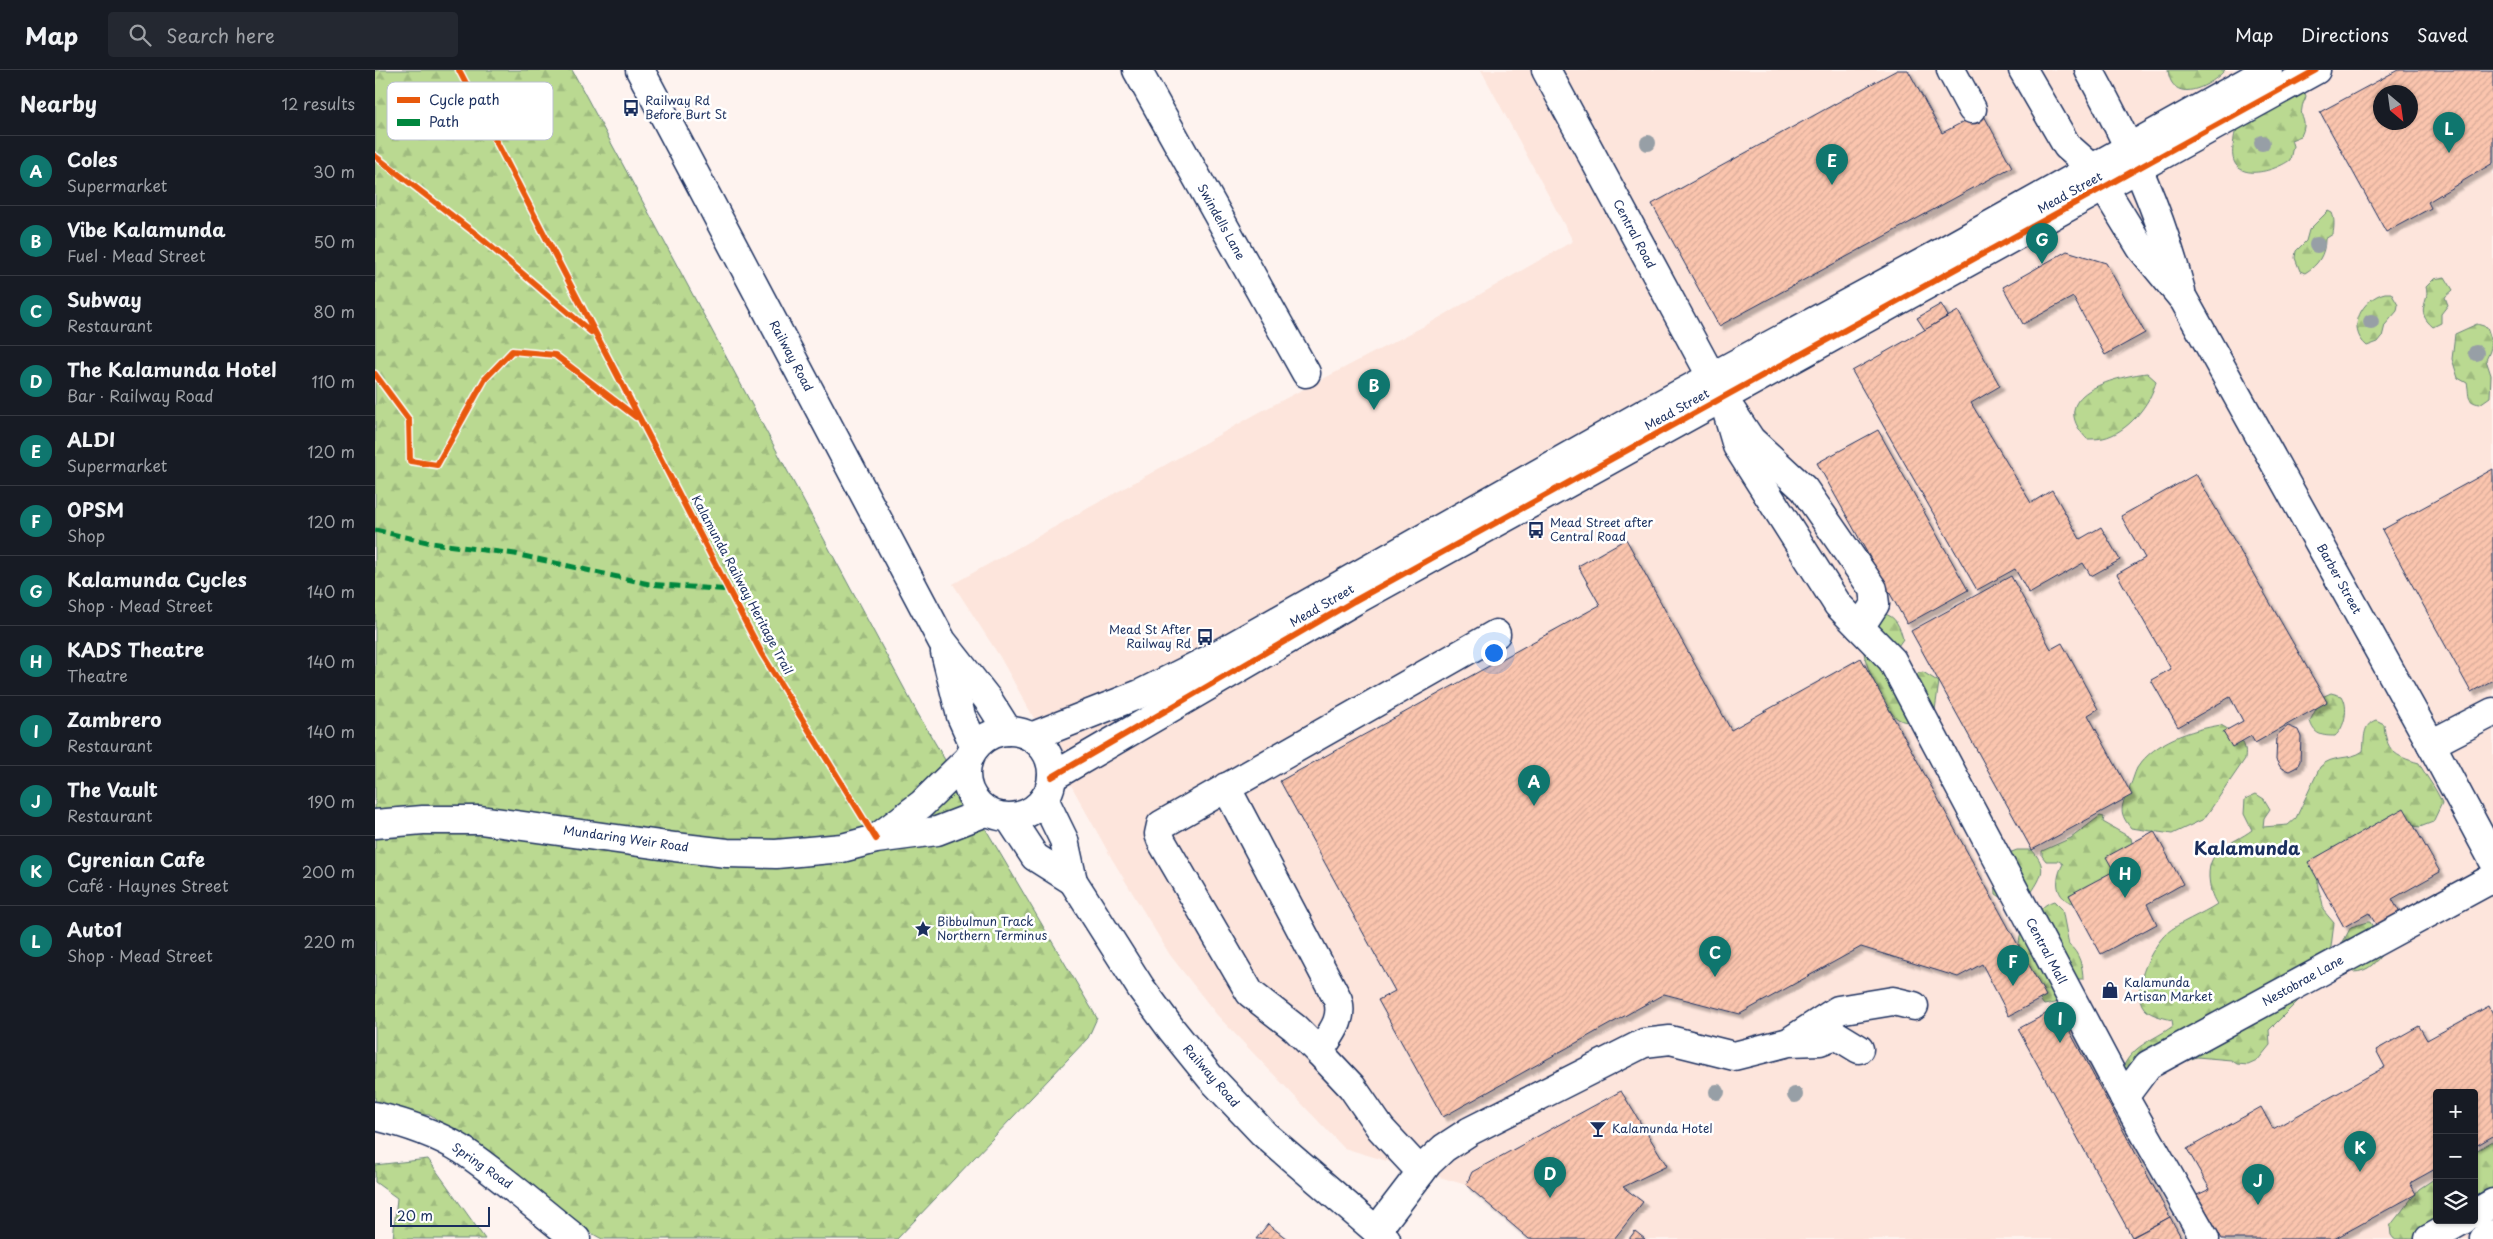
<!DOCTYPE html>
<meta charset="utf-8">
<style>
body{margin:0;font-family:"Playpen Sans",sans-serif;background:#242831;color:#f1f3f6}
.controls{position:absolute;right:15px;bottom:15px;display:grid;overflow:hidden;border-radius:5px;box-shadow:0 1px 4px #0004}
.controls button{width:45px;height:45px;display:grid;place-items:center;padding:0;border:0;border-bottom:1px solid #363941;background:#171b24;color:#f1f3f6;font:25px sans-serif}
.compass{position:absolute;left:1998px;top:15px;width:45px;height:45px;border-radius:50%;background:#171b24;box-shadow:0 1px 4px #0004;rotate:151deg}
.scale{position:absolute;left:15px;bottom:12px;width:100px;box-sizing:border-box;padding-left:5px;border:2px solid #1b2f5e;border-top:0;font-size:14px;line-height:18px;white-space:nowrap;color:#1b2f5e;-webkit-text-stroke:4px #fff;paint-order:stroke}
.you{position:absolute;left:1118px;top:582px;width:18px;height:18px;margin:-12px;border:4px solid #fff;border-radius:50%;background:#1a73e8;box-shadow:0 0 0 8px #1a73e833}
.badge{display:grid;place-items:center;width:32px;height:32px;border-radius:50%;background:#0f766e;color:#fff;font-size:16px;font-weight:700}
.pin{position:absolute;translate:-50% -41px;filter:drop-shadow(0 1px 2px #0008)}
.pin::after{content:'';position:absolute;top:26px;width:18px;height:15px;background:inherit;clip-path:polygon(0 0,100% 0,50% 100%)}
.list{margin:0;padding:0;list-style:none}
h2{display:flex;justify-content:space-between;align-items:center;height:65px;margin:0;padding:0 20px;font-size:21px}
h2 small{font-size:16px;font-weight:400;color:#9ea1a6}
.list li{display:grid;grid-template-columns:32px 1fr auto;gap:15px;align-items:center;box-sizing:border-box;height:70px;padding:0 20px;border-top:1px solid #363941}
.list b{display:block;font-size:19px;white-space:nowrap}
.list p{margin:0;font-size:16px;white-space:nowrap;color:#9ea1a6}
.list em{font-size:16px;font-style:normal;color:#9ea1a6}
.icon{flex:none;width:28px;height:28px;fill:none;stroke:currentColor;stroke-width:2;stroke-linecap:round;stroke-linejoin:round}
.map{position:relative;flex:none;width:2118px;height:1169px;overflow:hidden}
header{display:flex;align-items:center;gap:30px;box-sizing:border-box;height:70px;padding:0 25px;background:#171b24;border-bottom:1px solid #363941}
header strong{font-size:24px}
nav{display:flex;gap:28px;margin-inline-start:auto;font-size:18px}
.search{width:350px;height:45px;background:#242831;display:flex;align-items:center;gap:12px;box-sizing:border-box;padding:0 18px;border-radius:5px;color:#9ea1a6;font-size:19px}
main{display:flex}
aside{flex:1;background:#171b24}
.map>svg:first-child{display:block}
.built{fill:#fde5dc;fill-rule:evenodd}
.forest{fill:url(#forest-firs);stroke:#6a8478}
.building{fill:url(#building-hatch);stroke:#1b2f5e;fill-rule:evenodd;filter:url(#shadow)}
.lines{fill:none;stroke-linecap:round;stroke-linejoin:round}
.minor-casing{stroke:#1b2f5e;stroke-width:31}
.major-casing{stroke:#1b2f5e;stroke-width:31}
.minor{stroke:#fff;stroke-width:28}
.major{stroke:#fff;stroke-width:28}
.quiet{stroke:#00873e;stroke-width:5;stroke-dasharray:10 5;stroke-linecap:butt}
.cycleway-casing{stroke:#fff;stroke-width:9}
.cycleway{stroke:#e8590c;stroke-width:6}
.tree{fill:#979fa6}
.labels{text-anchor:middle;stroke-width:5;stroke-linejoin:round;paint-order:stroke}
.poi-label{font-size:12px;fill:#1b2f5e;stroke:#fff;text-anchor:start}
.street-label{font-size:12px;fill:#1b2f5e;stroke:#fff}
.district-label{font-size:18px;font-weight:bold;fill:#1b2f5e;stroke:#fff}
.key{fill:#fff;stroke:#bbc1cf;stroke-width:1}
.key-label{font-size:14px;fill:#1b2f5e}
</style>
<header>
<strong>Map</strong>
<div class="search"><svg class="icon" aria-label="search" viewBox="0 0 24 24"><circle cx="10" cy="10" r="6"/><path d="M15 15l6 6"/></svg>Search here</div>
<nav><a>Map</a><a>Directions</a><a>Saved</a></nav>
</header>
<main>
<aside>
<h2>Nearby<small>12 results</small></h2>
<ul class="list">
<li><span class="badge">A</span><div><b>Coles</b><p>Supermarket</p></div><em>30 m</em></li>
<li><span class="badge">B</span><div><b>Vibe Kalamunda</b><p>Fuel · Mead Street</p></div><em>50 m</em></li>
<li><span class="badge">C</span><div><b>Subway</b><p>Restaurant</p></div><em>80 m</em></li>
<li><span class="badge">D</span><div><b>The Kalamunda Hotel</b><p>Bar · Railway Road</p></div><em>110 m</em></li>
<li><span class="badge">E</span><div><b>ALDI</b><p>Supermarket</p></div><em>120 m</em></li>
<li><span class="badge">F</span><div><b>OPSM</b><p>Shop</p></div><em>120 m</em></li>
<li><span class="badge">G</span><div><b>Kalamunda Cycles</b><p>Shop · Mead Street</p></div><em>140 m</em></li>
<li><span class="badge">H</span><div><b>KADS Theatre</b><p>Theatre</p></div><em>140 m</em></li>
<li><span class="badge">I</span><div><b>Zambrero</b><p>Restaurant</p></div><em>140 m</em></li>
<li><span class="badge">J</span><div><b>The Vault</b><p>Restaurant</p></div><em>190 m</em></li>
<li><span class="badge">K</span><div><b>Cyrenian Cafe</b><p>Café · Haynes Street</p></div><em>200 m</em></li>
<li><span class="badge">L</span><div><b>Auto1</b><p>Shop · Mead Street</p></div><em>220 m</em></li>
</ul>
</aside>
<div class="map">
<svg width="2118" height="1169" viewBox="0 0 2118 1169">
<defs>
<pattern id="forest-firs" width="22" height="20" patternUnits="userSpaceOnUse" patternTransform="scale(1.25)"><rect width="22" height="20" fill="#bad991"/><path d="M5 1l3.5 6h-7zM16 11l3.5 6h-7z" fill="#9fbb7f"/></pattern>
<pattern id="building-hatch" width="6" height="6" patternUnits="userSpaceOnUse" patternTransform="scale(1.25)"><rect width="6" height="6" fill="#fbc5ae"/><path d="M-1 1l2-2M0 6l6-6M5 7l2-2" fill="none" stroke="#d7aa98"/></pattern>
<filter id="shadow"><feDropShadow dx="4.5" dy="4.5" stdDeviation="1" flood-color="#0004"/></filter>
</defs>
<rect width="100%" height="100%" fill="#fef3ef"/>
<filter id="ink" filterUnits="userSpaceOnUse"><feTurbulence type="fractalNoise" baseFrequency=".02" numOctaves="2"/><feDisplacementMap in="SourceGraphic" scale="10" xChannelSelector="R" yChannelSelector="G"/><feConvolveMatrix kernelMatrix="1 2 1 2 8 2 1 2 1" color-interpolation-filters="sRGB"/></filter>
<g filter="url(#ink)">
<!-- built -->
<path class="built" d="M 1106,0 L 2118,0 L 2118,1169 L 1161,1169 L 1091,1115 L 969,1078 L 842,945 L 795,885 L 737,789 L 625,587 L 578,514 L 883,343 L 1055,253 L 1198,171 ZM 2006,22 L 2036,22 L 2036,52 L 2006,52 ZM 2062,1023 L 2099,1023 L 2099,1150 L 2062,1150 Z"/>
<!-- forest -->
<g class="forest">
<polygon points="0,0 197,0 543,644 722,948 713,968 522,1169 227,1169 202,1155 56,1045 0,1043"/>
<path d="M 1793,0 L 1850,0 C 1835,17 1797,36 1793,0 Z"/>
<path d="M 1927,16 L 1931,26 C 1930,31 1927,34 1927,38 C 1924,49 1934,50 1926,66 L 1916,70 L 1918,76 L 1915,90 C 1897,103 1853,114 1858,77 C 1859,68 1859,62 1864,55 Z"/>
<path d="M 1953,141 L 1957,143 C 1960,150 1959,157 1958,164 L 1950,169 C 1950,185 1943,195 1930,203 L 1925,201 L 1920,188 L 1921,181 L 1931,171 L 1934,160 Z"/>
<path d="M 2070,207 L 2078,220 L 2070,227 L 2073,235 L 2066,244 L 2066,253 L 2058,257 C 2038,240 2056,233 2051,217 L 2059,209 Z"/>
<path d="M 2010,223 L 2016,223 L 2023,235 L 2022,241 L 2010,255 L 2007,267 L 2003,272 L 1992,276 C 1970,258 1988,228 2010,223 Z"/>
<path d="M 2102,254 L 2112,257 C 2118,274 2118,275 2111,290 L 2116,305 L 2115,327 L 2105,334 C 2090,332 2095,324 2092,313 L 2083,308 L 2077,289 L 2080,264 Z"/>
<path d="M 1772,303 L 1781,311 C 1776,334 1752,363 1728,368 C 1723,369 1717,369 1712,369 C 1670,325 1738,307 1772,303 Z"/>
<path d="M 1508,544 C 1521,545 1525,558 1528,569 L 1519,582 L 1534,606 L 1548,602 L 1564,612 L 1560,640 L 1553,650 C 1542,652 1532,654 1523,649 C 1512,643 1486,590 1489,577 C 1491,567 1502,553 1508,544 Z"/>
<path d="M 1956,623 L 1967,626 C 1974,637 1970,658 1960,666 C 1947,666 1939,665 1935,651 L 1947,627 Z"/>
<path d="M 2001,650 L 2009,654 C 2011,681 2019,686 2044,693 C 2051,707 2062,719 2067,733 L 2058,752 L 2045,757 L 2026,754 L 1943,810 C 1941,820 1949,829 1948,840 L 1959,853 L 1956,877 L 1944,894 L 1929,925 L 1894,960 L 1895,975 L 1882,991 L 1873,995 L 1862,994 L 1856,990 L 1822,987 L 1798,996 L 1746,1002 C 1756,975 1776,972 1798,956 L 1797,950 C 1786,947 1772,945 1767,935 C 1757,916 1778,875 1792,863 C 1803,853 1827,844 1842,834 C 1836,825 1835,818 1834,807 C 1833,777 1857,775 1877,760 L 1869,744 L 1870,729 L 1881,724 L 1889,729 L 1895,739 L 1889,748 L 1888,757 L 1913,755 L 1921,748 L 1945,697 C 1957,684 1975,691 1988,681 C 1990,668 1987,655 2001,650 Z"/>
<path d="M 1846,655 C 1861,664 1873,670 1870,689 L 1829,749 L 1797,764 L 1756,758 C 1741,740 1748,735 1755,716 C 1758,710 1759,704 1762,698 C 1780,671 1815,660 1846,655 Z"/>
<path d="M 1725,746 L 1729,747 L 1728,752 L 1756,768 L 1758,778 L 1741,794 L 1737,805 L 1704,834 C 1681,832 1678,812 1688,794 L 1684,791 L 1671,791 L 1667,786 L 1667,781 L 1696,768 Z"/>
<path d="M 1642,780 L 1657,780 C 1672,797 1668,805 1656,823 L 1633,832 L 1621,824 L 1620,808 L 1634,783 Z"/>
<path d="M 1679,831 L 1687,839 L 1694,875 C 1704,882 1708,897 1708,909 L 1702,909 L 1685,932 L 1669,935 C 1658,922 1640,884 1645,867 C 1647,859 1654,854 1659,848 C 1665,840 1669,834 1679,831 Z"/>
<path d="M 1992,852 L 1995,852 L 2011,879 C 2002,891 1994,902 1978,902 L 1968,893 L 1963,881 L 1976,857 Z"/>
<polygon points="2118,1071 2118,1136 2099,1141 2099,1082"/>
<polygon points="53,1089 110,1169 18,1169 22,1128 0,1112 0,1095"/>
<polygon points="2062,1104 2063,1169 2019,1169 2016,1165 2015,1156 2044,1119 2059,1109"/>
</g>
<!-- building -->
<g class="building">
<polygon points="1522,0 1533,0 1567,63 1607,42 1637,97 1344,256 1277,134"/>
<path d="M 2023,0 L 2118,0 L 2118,93 L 2053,132 L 2056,138 L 2011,162 L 1945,42 ZM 2006,22 L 2036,22 L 2036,52 L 2006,52 Z"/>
<polygon points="1692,181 1731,193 1770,263 1730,285 1698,227 1648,254 1628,217"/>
<polygon points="1566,234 1573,246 1550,260 1542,248"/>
<polygon points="1583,241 1625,316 1596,333 1656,433 1677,420 1705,469 1726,457 1745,490 1716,506 1708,493 1654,524 1640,499 1602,520 1477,301"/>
<polygon points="1503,360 1593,520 1532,554 1442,393"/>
<polygon points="2118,399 2118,610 2096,622 2007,460"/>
<polygon points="1821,404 1952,632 1880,673 1876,666 1857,677 1848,662 1868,651 1855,627 1803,657 1776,610 1796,599 1742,504 1770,488 1746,446"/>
<polygon points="1251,469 1356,660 1486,588 1671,926 1634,946 1607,894 1583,907 1486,877 1365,944 1289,924 1068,1047 1003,930 1020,921 905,711 1225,535 1203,496"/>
<polygon points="1636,506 1676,579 1687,573 1723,639 1713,645 1757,725 1657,780 1536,561"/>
<polygon points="1913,656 1923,660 1926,667 1925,691 1922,697 1914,701 1906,698 1901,690 1902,665"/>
<polygon points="2029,738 2065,802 2017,829 2029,850 2006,863 1994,843 1969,857 1933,792"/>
<polygon points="1779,761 1808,814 1772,834 1782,854 1726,884 1694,825 1739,801 1731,787"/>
<polygon points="2114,936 2118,944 2118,1066 2099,1077 2099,1023 2062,1023 2062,1098 2035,1113 2041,1124 1959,1169 1847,1169 1822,1125 1835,1119 1812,1079 1886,1037 1898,1059 2010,997 2001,980 2044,956 2052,970"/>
<polygon points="1682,938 1795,1147 1757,1167 1643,959"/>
<polygon points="1246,1021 1292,1096 1248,1117 1268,1132 1239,1169 1154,1169 1091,1115 1097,1102"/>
<polygon points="1795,1147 1807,1169 1759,1169 1758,1167"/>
<polygon points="893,1154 912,1169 881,1169"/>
<polygon points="1260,1161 1270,1169 1254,1169"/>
</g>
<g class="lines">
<!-- minor casing -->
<g class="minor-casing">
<g id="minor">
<polyline points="265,0 567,571 614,631 633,661"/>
<polyline points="762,0 931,303"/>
<polyline points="1171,0 1348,328 1376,370 1429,419 1498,519 1500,534 1485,557"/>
<polyline points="1576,0 1597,39"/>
<polyline points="1648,0 1692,76 1717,98 1766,178 1809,230 2056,674 2118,790"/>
<path d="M 1714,0 C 1755,75 1784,139 1806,221"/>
<polyline points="1348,328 1362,376 1463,535 1517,590 1749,1027 1830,1169"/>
<polyline points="570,582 586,646 600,677"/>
<polyline points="656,667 765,624 833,590 1277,339 1558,187 1893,0"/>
<polyline points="2056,674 2118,642"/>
<polyline points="677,707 979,531 1941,0"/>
<path d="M 851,717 L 963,930 C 969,951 955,964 944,982 L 977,1017 L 1006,1059 L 1046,1102"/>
<polyline points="1418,969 1463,940 1518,931 1539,936"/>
<polyline points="944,982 920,958 875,923 787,772 784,764 786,755 1121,564"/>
<polyline points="1749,1027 1773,995 2118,808"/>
<path d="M 0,1046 C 29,1053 60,1063 86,1079 C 126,1106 163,1139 201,1169"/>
<polyline points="2099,1144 2118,1133"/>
<polyline points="1001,1161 1053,1093 1069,1078 1095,1061 1269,973 1295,970 1359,986 1414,972 1445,971 1461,965 1484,979"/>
<polyline points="2054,1169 2088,1150"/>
<polyline points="2109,1169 2118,1164"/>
</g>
</g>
<!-- major casing -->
<g class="major-casing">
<g id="major">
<circle cx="634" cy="704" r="43"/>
<polyline points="669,729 689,770 698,811 766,918 797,960 835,1007 889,1064 1011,1169"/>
<polyline points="635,749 660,787 698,811"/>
<polyline points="0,754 48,750 105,750 300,777 352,783 401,784 467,778 501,769 562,761 611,742"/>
<polyline points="502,768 547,734 592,690"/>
</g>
</g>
<!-- minor -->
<use href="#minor" class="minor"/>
<!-- major -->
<use href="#major" class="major"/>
<!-- quiet -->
<polyline class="quiet" points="0,460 56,473 140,484 274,514 355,520"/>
<!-- cycleway casing -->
<g class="cycleway-casing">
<g id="cycleway">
<polyline points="84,0 387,584 501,769"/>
<polyline points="0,86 101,164 216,262"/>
<polyline points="0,304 34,350 35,391 62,395 110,309 137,281 180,285 261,347"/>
<polyline points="677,707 979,531 1941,0"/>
</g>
</g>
<!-- cycleway -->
<use href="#cycleway" class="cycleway"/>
</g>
<!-- trees -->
<g class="tree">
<circle cx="1273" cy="73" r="8"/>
<circle cx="1887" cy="73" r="8"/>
<circle cx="1942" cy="175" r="8"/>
<circle cx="1996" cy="252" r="8"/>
<circle cx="2101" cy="283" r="8"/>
<circle cx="1342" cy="1022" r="8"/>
<circle cx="1420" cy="1025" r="8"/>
</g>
</g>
<!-- icons -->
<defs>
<g id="bus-bare" transform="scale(1.35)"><path d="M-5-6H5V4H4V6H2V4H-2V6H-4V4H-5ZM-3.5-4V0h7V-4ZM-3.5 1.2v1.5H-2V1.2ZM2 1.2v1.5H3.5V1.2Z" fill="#1b2f5e" stroke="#fff" stroke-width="2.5" paint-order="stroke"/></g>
<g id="sight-bare" transform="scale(1.35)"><path d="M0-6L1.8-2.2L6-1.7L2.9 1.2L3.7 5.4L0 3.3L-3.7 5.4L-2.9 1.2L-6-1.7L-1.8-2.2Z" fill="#1b2f5e" stroke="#fff" stroke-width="2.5" paint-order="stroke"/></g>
<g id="shop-bare" transform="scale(1.35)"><path d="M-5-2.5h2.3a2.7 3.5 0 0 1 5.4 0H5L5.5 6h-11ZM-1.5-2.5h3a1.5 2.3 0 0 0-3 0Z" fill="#1b2f5e" stroke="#fff" stroke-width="2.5" paint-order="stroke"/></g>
<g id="bar-bare" transform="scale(1.35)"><path d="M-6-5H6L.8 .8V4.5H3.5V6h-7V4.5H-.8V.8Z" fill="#1b2f5e" stroke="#fff" stroke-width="2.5" paint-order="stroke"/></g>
</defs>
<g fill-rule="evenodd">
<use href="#bus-bare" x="256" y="38"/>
<use href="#bus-bare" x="1161" y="460"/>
<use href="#bus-bare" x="830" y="567"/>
<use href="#sight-bare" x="548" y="859"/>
<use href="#shop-bare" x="1735" y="920"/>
<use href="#bar-bare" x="1223" y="1059"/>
</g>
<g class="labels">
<!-- poi labels -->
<g class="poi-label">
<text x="270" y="35">Railway Rd<tspan x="270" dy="14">Before Burt St</tspan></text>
<text x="1175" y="457">Mead Street after<tspan x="1175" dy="14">Central Road</tspan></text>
<text x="816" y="564" text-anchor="end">Mead St After<tspan x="816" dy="14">Railway Rd</tspan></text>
<text x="562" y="856">Bibbulmun Track<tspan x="562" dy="14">Northern Terminus</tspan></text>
<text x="1749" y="917">Kalamunda<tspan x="1749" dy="14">Artisan Market</tspan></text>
<text x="1237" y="1063">Kalamunda Hotel</text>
</g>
<!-- street labels -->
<g class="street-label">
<text transform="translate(1695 123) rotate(-29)" y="4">Mead Street</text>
<text transform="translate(846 152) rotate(61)" y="4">Swindells Lane</text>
<text transform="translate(1259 164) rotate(62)" y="4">Central Road</text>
<text transform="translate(416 286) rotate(62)" y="4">Railway Road</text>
<text transform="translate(1302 340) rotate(-29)" y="4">Mead Street</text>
<text transform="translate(1964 509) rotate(61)" y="4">Barber Street</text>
<text transform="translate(367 515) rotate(62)" y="4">Kalamunda Railway Heritage Trail</text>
<text transform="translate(947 536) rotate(-30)" y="4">Mead Street</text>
<text transform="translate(251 769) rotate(8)" y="4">Mundaring Weir Road</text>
<text transform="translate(1671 881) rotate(62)" y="4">Central Mall</text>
<text transform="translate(1928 911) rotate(-29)" y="4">Nestobrae Lane</text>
<text transform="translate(836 1006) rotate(49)" y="4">Railway Road</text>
<text transform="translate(107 1096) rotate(35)" y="4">Spring Road</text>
</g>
<!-- district labels -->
<g class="district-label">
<text x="1872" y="785">Kalamunda</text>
</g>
</g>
<!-- legend -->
<rect x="12" y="12" width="166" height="58" rx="8" class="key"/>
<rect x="22" y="27" width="23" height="6" fill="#e8590c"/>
<rect x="22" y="49" width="23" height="7" fill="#00873e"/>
<g class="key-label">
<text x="54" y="35">Cycle path</text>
<text x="54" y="57">Path</text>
</g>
</svg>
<div class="controls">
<button>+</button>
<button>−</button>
<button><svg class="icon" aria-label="layers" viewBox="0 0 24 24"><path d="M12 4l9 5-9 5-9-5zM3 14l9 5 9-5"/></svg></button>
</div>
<svg class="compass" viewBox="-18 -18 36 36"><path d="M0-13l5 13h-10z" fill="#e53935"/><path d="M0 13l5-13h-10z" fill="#9ea1a6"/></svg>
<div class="scale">20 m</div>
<div class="you"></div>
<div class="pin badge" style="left:1159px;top:736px">A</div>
<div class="pin badge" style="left:999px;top:340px">B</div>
<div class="pin badge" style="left:1340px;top:907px">C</div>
<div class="pin badge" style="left:1175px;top:1128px">D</div>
<div class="pin badge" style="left:1457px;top:115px">E</div>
<div class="pin badge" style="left:1638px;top:916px">F</div>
<div class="pin badge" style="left:1667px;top:194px">G</div>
<div class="pin badge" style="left:1750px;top:828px">H</div>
<div class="pin badge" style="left:1685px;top:973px">I</div>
<div class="pin badge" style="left:1883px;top:1135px">J</div>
<div class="pin badge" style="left:1985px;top:1102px">K</div>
<div class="pin badge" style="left:2074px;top:83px">L</div>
</div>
</main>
